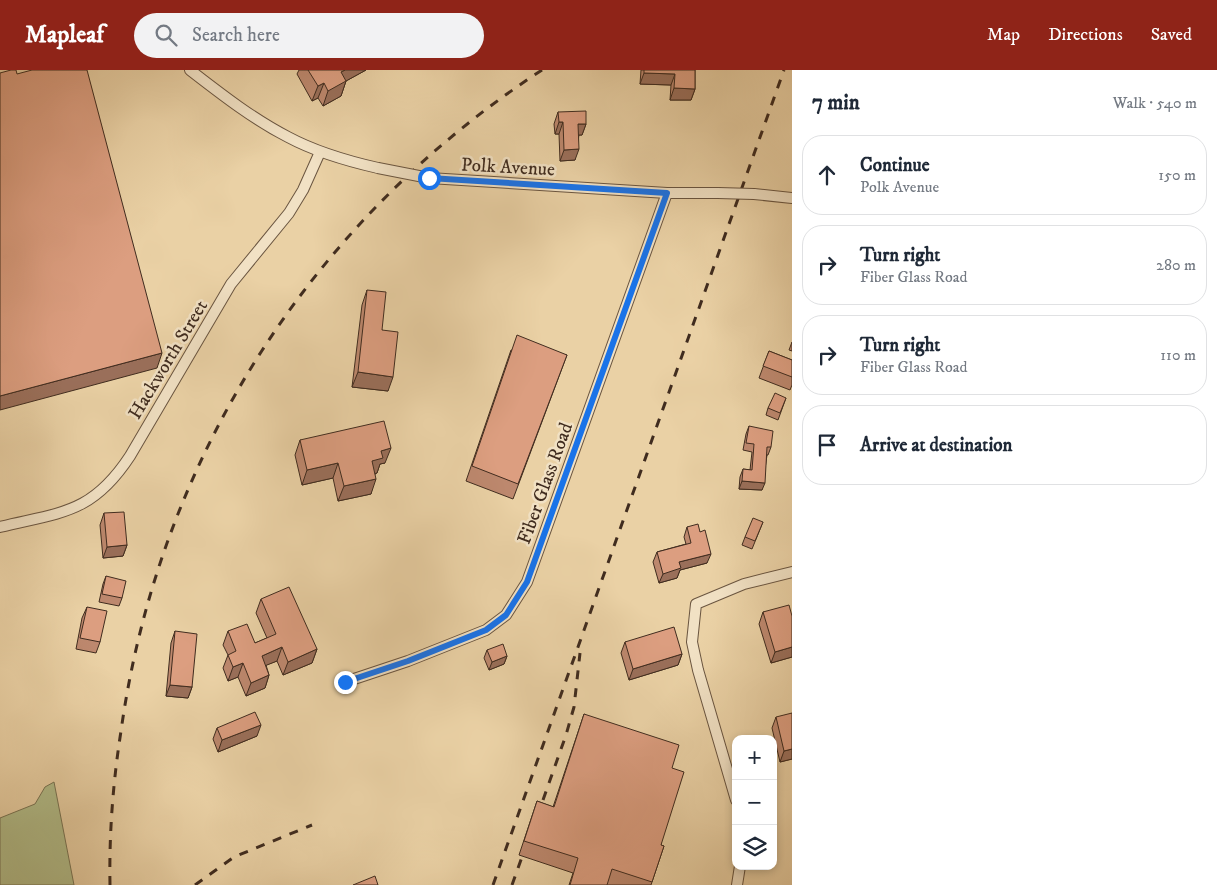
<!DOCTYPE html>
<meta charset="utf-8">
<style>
body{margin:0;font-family:"IM FELL DW Pica",serif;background:#f2f2f3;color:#1f2937}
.controls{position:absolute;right:15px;bottom:15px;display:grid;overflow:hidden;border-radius:10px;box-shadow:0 2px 8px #0003}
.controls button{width:45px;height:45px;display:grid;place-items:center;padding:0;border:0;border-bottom:1px solid #e0e1e3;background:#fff;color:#1f2937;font:25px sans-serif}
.stop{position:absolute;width:15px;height:15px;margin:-11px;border:4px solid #1a73e8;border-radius:50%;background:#fff}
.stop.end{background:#1a73e8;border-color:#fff;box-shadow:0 1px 5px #0008}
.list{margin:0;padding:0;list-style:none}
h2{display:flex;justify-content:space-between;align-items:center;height:65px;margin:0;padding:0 20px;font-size:21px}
h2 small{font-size:16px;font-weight:400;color:#747a83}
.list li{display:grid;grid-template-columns:32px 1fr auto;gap:15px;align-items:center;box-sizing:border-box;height:80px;margin:0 10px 10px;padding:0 10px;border:1px solid #e0e1e3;border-radius:20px}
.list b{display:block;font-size:19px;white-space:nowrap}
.list p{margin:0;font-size:16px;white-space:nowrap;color:#747a83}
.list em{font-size:16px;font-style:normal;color:#747a83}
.icon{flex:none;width:28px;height:28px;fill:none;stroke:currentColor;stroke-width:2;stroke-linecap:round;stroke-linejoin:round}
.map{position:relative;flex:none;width:792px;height:815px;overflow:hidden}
header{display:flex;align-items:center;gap:30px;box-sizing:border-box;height:70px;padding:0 25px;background:#8f2418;color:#fff}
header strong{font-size:24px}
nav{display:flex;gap:28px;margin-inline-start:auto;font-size:18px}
.search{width:350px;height:45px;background:#f2f2f3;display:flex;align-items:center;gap:12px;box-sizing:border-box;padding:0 18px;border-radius:28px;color:#747a83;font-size:19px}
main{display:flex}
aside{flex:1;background:#fff}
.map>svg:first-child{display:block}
.green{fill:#b2bd8a;stroke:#797454}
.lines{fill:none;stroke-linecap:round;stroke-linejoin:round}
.minor-casing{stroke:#6a5540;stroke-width:12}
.minor{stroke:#f1e1c4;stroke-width:10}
.rail{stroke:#402c1f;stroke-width:3;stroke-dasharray:9 9;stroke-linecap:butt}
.minor-bridge-casing{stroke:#6a5540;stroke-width:12;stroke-linecap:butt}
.minor-bridge{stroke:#f1e1c4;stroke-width:10}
.wall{fill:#bd886e;stroke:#402c1f}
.shaded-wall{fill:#9a6f5a;stroke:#402c1f}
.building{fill:#dc9e80;stroke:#402c1f}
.route{stroke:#1a73e8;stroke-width:6}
.labels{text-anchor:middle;stroke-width:5;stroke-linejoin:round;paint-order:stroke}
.street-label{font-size:19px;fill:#402c1f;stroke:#f1e1c4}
</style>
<header>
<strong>Mapleaf</strong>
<div class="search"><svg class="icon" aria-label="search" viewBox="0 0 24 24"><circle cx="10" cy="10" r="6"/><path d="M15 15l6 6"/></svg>Search here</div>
<nav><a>Map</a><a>Directions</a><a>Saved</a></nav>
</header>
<main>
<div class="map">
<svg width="792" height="815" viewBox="0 0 792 815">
<rect width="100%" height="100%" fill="#ead1a5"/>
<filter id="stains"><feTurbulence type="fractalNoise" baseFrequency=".004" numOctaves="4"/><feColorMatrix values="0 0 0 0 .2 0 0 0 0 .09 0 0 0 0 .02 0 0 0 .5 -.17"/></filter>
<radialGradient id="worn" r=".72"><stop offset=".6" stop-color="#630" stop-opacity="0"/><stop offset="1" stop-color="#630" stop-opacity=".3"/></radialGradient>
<!-- green -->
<polygon class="green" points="54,712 74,815 0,815 0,748 35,734 45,717"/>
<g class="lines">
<!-- minor casing -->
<g class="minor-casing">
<g id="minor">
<path d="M 190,0 C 221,24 253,49 288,67 C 316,82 347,91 378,98"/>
<polyline points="429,108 667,123 718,123"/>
<polyline points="754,124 792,128"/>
<path d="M 0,457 C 61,442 92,444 130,386 L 231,214 L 289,143 L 303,120 L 320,82"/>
<polyline points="345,612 408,591 486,560 506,545 527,512 667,123"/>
<polyline points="736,730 698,600 692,572 696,534 744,514 792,502"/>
<polyline points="737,815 740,796"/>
</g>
</g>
<!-- minor -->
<use href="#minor" class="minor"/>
<!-- rail -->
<g class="rail">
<polyline points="537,747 566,665 574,637 580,583"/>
<path d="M 110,815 C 109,764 113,712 121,661 C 159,388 312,150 542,0"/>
<polyline points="195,815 234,787 312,755"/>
<polyline points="493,815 784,0"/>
<polyline points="512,815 527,773"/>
</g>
<!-- minor-bridge casing -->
<g class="minor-bridge-casing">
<g id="minor-bridge">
<polyline points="378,98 429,108"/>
<polyline points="718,123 754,124"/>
</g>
</g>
<!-- minor-bridge -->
<use href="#minor-bridge" class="minor-bridge"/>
</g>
<!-- wall -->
<g class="wall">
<polygon points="299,0 366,0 346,11 341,26 323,36 318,28 312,31 297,4"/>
<polygon points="641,0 695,0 695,19 691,30 670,30 671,15 640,14"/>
<polygon points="558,42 586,54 582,65 579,65 575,90 560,91 559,64 555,64 554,54"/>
<polygon points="367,220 382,260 388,321 352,317 362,235"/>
<polygon points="792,272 792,281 789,280"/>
<polygon points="511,280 567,285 513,429 466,411"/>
<polygon points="769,281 792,290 792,315 790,320 759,308"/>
<polygon points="786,328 778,350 766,345 768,338"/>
<polygon points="749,356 771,377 768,385 767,385 762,420 739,419 740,407 743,399 750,400 752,382 743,380 746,364"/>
<polygon points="300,370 385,393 380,394 377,403 375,404 371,424 338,431 333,408 302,415 295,385"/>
<polygon points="104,443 127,475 123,486 103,488 100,455"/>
<polygon points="763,452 752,479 742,475 745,467"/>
<polygon points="687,457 700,462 707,493 680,500 677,508 659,513 653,492 657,482 686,474 684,467"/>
<polygon points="106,506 122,528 119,536 99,532 103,514"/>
<polygon points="261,529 317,579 312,593 283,605 277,591 266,595 269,605 265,618 246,626 238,607 228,611 223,598 228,585 223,575 228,561 255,573 267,568 256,543"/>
<polygon points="87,537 100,572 96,583 76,579 82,548"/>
<polygon points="763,542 792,546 792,587 771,593 759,554"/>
<polygon points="175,561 192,617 188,628 166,626 171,573"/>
<polygon points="625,572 682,584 678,595 629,610 621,583"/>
<polygon points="487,580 507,586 504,594 489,600 484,588"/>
<polygon points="584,644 672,698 661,775 664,776 651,815 569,815 573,803 519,785 537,731 553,737"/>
<polygon points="776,647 792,689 780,692 772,658"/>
<polygon points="217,658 257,666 218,682 213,669"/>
</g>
<!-- shaded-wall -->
<g class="shaded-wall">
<polygon points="345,0 366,0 346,11 341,26 323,36 328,21 341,2"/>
<polygon points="644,3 675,4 671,15 640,14"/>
<polygon points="324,13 318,28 312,31 318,16"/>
<polygon points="674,18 695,19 691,30 670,30"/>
<polygon points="559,52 563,52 559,64 555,64"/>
<polygon points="578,54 586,54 582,65 574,65"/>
<polygon points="579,79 575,90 560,91 564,80"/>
<polygon points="162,283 157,298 0,340 0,326"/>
<polygon points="358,302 393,307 388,321 352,317"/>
<polygon points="391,378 385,393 380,394 377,403 367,406 372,391 381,381"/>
<polygon points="338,393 333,408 302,415 307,400"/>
<polygon points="376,409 371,424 338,431 344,416"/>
<polygon points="742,411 765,413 762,420 739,419"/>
<polygon points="127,475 123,486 103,488 107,477"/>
<polygon points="711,484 707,493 680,500 677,508 659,513 663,504 679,492"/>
<polygon points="282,577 277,591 257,599 262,586"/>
<polygon points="792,577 792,587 771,593 775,582"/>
<polygon points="317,579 312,593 283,605 288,592"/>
<polygon points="682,584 678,595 629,610 633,599"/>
<polygon points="507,586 504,594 489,600 492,592"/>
<polygon points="243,593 238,607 228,611 233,597"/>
<polygon points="269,605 265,618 246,626 251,613"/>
<polygon points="170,615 192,617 188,628 166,626"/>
<polygon points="261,655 257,666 218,682 222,670"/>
<polygon points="792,679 792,689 780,692 784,681"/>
</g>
<!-- building -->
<g class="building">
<polygon points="11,0 16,0 17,4 32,0 87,0 162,283 0,326 0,3"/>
<polygon points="308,0 345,0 341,2 346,11 328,21 324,13 318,16"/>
<polygon points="644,0 695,0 695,19 674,18 675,4 644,3"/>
<polygon points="586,41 586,54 578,54 579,79 564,80 563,52 559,52 558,42"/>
<polygon points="367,220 386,222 382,260 398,262 393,307 358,302"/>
<polygon points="517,265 567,285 518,414 472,396"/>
<polygon points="769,281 792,290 792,307 763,296"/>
<polygon points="775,323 786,328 780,343 768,338"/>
<polygon points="384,351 391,378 381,381 383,388 372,391 376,409 344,416 338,393 307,400 300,370"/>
<polygon points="749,356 773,361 771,377 767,377 765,413 742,411 743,399 752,400 754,374 746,373"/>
<polygon points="124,442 127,475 107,477 104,443"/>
<polygon points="753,448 763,452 755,471 745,467"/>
<polygon points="698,454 700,462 705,460 711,484 679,492 681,498 663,504 657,482 691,473 687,457"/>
<polygon points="106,506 126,511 122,528 102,524"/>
<polygon points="289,517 317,579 288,592 282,577 262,586 269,605 251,613 243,593 233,597 228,585 236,581 228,561 247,554 255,573 276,564 261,529"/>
<polygon points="789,535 792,546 792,577 775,582 763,542"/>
<polygon points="87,537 107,541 100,572 80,568"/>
<polygon points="674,557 682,584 633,599 625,572"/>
<polygon points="175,561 197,564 192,617 170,615"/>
<polygon points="503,574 507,586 492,592 487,580"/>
<polygon points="255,642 261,655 222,670 217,658"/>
<polygon points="792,643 792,679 784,681 776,647"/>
<polygon points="584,644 679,675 672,698 684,702 661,775 664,776 652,812 612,799 607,815 570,815 578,788 524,771 537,731 554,737"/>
<polygon points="375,806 378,815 353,815"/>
</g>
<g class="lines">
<!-- route -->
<polyline class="route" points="345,612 408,591 486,560 506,545 527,512 667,123 429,108"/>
</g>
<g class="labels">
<!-- street labels -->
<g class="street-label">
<text transform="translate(508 96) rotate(3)" y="7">Polk Avenue</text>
<text transform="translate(167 289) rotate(-59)" y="7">Hackworth Street</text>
<text transform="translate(544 413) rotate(-70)" y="7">Fiber Glass Road</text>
</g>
</g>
<rect width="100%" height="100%" filter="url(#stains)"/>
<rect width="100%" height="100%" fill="url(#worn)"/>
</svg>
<div class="controls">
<button>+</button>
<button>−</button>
<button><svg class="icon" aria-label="layers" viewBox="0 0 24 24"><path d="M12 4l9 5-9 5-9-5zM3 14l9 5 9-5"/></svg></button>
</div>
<div class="stop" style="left:429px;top:108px"></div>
<div class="stop end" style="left:345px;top:612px"></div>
</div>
<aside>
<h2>7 min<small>Walk · 540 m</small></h2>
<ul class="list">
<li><svg class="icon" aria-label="ahead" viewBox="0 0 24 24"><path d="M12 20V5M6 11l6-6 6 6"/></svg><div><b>Continue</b><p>Polk Avenue</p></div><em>150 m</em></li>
<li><svg class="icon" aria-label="right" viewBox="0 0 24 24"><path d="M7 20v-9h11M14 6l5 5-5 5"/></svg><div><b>Turn right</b><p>Fiber Glass Road</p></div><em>280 m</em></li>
<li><svg class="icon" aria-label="right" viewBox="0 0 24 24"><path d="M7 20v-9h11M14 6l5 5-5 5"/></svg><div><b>Turn right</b><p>Fiber Glass Road</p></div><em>110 m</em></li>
<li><svg class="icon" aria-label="arrive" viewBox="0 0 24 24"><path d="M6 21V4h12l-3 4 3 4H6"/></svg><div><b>Arrive at destination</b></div></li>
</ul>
</aside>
</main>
